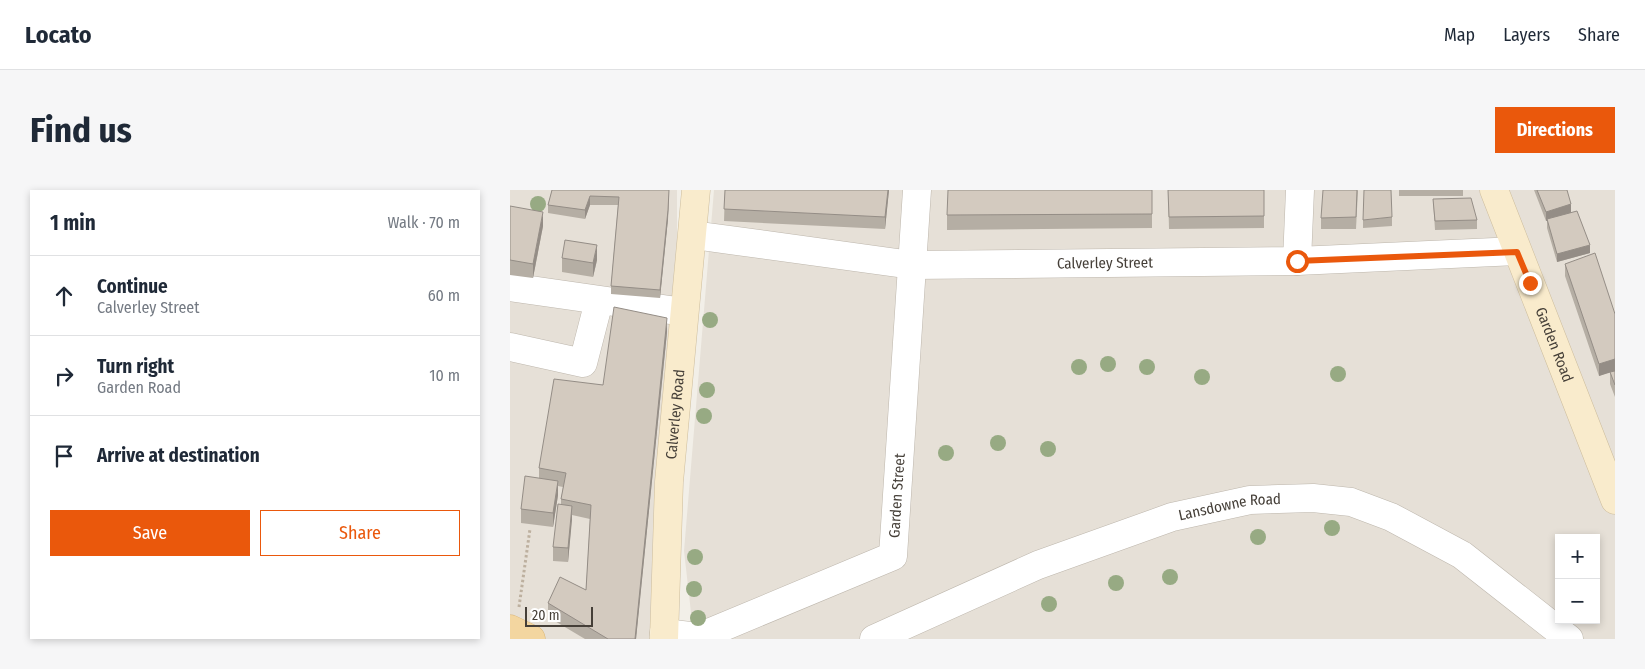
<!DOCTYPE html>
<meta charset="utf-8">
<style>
body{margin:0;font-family:"Fira Sans Condensed",sans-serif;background:#f6f6f7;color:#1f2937}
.controls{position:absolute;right:15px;bottom:15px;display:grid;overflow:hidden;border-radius:0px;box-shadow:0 2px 8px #0003}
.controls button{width:45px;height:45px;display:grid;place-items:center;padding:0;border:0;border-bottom:1px solid #e0e1e3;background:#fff;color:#1f2937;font:25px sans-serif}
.scale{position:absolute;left:15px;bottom:12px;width:68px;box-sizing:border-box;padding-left:5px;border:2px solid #453f38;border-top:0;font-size:14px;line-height:18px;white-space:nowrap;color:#453f38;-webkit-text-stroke:4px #fff;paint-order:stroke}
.stop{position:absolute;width:15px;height:15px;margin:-11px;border:4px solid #ea580c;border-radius:50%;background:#fff}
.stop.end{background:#ea580c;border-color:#fff;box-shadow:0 1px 5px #0008}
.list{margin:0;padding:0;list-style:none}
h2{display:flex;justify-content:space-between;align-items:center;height:65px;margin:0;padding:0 20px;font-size:21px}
h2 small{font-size:16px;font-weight:400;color:#747a83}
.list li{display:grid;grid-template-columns:32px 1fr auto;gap:15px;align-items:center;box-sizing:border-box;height:80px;padding:0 20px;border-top:1px solid #e0e1e3}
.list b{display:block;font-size:19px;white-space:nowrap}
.list p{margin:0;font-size:16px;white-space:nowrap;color:#747a83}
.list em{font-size:16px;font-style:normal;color:#747a83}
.actions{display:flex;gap:10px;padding:15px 20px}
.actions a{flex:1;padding:11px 0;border:1px solid #ea580c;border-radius:0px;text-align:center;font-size:18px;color:#ea580c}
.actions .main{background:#ea580c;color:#fff}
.icon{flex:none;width:28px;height:28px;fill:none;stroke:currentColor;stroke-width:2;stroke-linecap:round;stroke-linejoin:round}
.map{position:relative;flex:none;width:1105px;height:449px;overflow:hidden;border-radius:0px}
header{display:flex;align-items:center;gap:30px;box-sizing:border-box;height:70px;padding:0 25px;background:#fff;border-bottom:1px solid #e0e1e3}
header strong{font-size:24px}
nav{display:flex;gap:28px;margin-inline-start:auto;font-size:18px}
.intro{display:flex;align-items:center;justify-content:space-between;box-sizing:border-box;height:120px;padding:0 30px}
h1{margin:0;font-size:35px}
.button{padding:12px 22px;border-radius:0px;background:#ea580c;color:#fff;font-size:18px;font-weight:700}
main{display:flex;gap:30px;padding:0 30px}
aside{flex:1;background:#fff;border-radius:0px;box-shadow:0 2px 8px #0003}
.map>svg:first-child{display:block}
.residential{fill:#e6e0d7;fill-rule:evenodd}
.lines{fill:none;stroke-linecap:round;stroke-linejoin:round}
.street-casing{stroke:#bdb6ac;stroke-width:29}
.secondary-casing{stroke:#cdbd9d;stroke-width:29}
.primary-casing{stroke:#d7b272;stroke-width:29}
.path{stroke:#bdb09f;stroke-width:3;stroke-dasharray:2.5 2.5;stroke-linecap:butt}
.street{stroke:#fff;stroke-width:28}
.secondary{stroke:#f9ebcc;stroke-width:28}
.primary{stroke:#f3d6a0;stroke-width:28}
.tree{fill:#97aa83}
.wall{fill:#b5aea4}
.shaded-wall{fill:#948d86}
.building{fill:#d3cabf;stroke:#948d86}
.route{stroke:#ea580c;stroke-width:6}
.labels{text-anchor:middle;stroke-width:4;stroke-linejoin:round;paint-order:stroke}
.street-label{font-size:15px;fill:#453f38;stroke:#fff}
</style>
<header>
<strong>Locato</strong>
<nav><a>Map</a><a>Layers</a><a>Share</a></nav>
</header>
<div class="intro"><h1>Find us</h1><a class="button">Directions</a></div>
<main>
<aside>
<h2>1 min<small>Walk · 70 m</small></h2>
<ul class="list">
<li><svg class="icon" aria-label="ahead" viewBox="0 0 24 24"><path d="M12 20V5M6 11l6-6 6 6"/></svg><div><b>Continue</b><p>Calverley Street</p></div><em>60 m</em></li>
<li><svg class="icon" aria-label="right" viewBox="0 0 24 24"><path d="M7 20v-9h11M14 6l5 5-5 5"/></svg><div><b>Turn right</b><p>Garden Road</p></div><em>10 m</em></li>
<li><svg class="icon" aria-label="arrive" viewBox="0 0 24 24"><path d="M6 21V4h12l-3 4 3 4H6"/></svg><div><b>Arrive at destination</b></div></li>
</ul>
<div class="actions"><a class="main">Save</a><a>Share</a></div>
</aside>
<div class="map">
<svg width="1105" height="449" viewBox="0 0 1105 449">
<rect width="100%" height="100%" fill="#f2efe8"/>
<!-- residential -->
<g class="residential">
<polygon points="0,0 167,0 167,110 142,449 0,449"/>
<path d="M 204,0 L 1105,0 L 1105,449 L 184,449 L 174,361 ZM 1049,348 L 1086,348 L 1086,430 L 1049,430 Z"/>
</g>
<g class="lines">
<!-- street casing -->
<g class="street-casing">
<g id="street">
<path id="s1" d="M 183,45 L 402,75 L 787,71 L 1007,61"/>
<polyline points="787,71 790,0"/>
<polyline points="0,97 174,122"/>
<polyline points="0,157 73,173 89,111"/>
<path id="s2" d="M 154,443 L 189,447 L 383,366 L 407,0"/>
<path id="s3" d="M 364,449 L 528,375 L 662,327 L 740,310 L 803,308 L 841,312 L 881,327 L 952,365 L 1059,449"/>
</g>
</g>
<!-- secondary casing -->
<g class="secondary-casing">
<g id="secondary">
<path id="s4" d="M 984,0 L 1105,310"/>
<path id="s5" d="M 154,449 L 159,292 L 186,0"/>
</g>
</g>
<!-- primary casing -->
<g class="primary-casing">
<polyline id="primary" points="0,439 21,449"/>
</g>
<!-- path -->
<polyline class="path" points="9,417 20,339"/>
<!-- street -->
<use href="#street" class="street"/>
<!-- secondary -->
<use href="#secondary" class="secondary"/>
<!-- primary -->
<use href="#primary" class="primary"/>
</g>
<!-- trees -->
<g class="tree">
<circle cx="28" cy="14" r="8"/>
<circle cx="200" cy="130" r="8"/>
<circle cx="598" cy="174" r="8"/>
<circle cx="569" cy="177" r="8"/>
<circle cx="637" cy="177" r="8"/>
<circle cx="828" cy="184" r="8"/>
<circle cx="692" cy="187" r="8"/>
<circle cx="197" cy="200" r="8"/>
<circle cx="194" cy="226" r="8"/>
<circle cx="488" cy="253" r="8"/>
<circle cx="538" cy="259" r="8"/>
<circle cx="436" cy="263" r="8"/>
<circle cx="822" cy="338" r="8"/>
<circle cx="748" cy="347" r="8"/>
<circle cx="185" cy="367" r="8"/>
<circle cx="660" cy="387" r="8"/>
<circle cx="606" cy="393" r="8"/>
<circle cx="184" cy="399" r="8"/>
<circle cx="539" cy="414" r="8"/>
<circle cx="188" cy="428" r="8"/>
</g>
<!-- wall -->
<g class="wall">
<polygon points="42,0 159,0 158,29 150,108 101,104 101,96 108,15 80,15 75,29 38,23 38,15"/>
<polygon points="215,0 379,0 375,39 214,31"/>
<polygon points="642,0 642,38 437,40 437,25"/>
<polygon points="658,0 754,0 754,38 659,39"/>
<polygon points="848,0 846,39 811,39 811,28"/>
<rect x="889" y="0" width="64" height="6"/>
<polygon points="1024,0 1057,0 1061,23 1080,63 1047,72 1037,38 1037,30 1036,31"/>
<polygon points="923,9 967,30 967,39 925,40"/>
<polygon points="0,16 33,36 23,88 0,85"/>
<polygon points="882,27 882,36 853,38 853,30"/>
<polygon points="52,68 87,70 83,87 52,82"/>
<polygon points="1055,74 1105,124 1105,207 1100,194 1100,182 1089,186 1055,86"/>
<polygon points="157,142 126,449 75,449 38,427 38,413 76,400 80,329 62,325 58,372 43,371 43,357 51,314 51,309 53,297 48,296 48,305 43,337 11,333 11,319 29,288 29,278 93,195"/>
</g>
<!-- shaded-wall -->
<g class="shaded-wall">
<polygon points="159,0 158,29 150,108 150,100"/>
<polygon points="378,0 379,0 375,39 375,27"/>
<polygon points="80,6 80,15 75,29 75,20"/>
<polygon points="1061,14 1061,23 1036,31 1036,22"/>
<polygon points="33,22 33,36 23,88 23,74"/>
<polygon points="87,55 87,70 83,87 83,73"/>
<polygon points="1080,55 1080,63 1047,72 1047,64"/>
<polygon points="157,128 157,142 126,449 125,449"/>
<polygon points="1105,169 1105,181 1089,186 1089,174"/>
<polygon points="48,291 48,305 43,337 43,323"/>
<polygon points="62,316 62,330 58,372 58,358"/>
</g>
<!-- building -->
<g class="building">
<polygon points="42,0 159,0 158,20 150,100 101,96 109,7 80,6 75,20 38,15"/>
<polygon points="215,0 378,0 375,27 214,19"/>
<polygon points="438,0 642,0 642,24 437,25"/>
<polygon points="658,0 754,0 754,26 659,27"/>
<polygon points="813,0 847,0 846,27 811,28"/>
<polygon points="854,0 881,0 882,27 853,30"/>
<polygon points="1027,0 1057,0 1061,14 1036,22"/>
<polygon points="961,8 967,30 925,31 923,9"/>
<polygon points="0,16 33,22 23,74 0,70"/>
<polygon points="1067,21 1080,55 1047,64 1037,29"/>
<polygon points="55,50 87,55 83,73 52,68"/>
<polygon points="1085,63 1105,124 1105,169 1089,174 1055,74"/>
<polygon points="104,117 157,128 125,449 98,449 38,413 50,387 76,400 81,315 51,309 56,283 29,278 44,189 93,195"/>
<polygon points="1105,181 1105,195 1100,182"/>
<polygon points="15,286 48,291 43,323 11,319"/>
<polygon points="48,314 62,316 58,358 43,357"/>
</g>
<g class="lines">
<!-- route -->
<polyline class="route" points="787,71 1007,62 1020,93"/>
</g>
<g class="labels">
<!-- street labels -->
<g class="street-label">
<text dy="5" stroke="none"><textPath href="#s1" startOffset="414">Calverley Street</textPath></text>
<text dy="5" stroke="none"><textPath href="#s4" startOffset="166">Garden Road</textPath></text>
<text dy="5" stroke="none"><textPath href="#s5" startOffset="225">Calverley Road</textPath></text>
<text dy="5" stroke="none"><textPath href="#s2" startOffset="306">Garden Street</textPath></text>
<text dy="5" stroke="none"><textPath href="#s3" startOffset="381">Lansdowne Road</textPath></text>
</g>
</g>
</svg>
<div class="controls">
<button>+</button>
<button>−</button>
</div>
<div class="scale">20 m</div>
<div class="stop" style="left:787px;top:71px"></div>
<div class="stop end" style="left:1020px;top:93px"></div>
</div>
</main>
